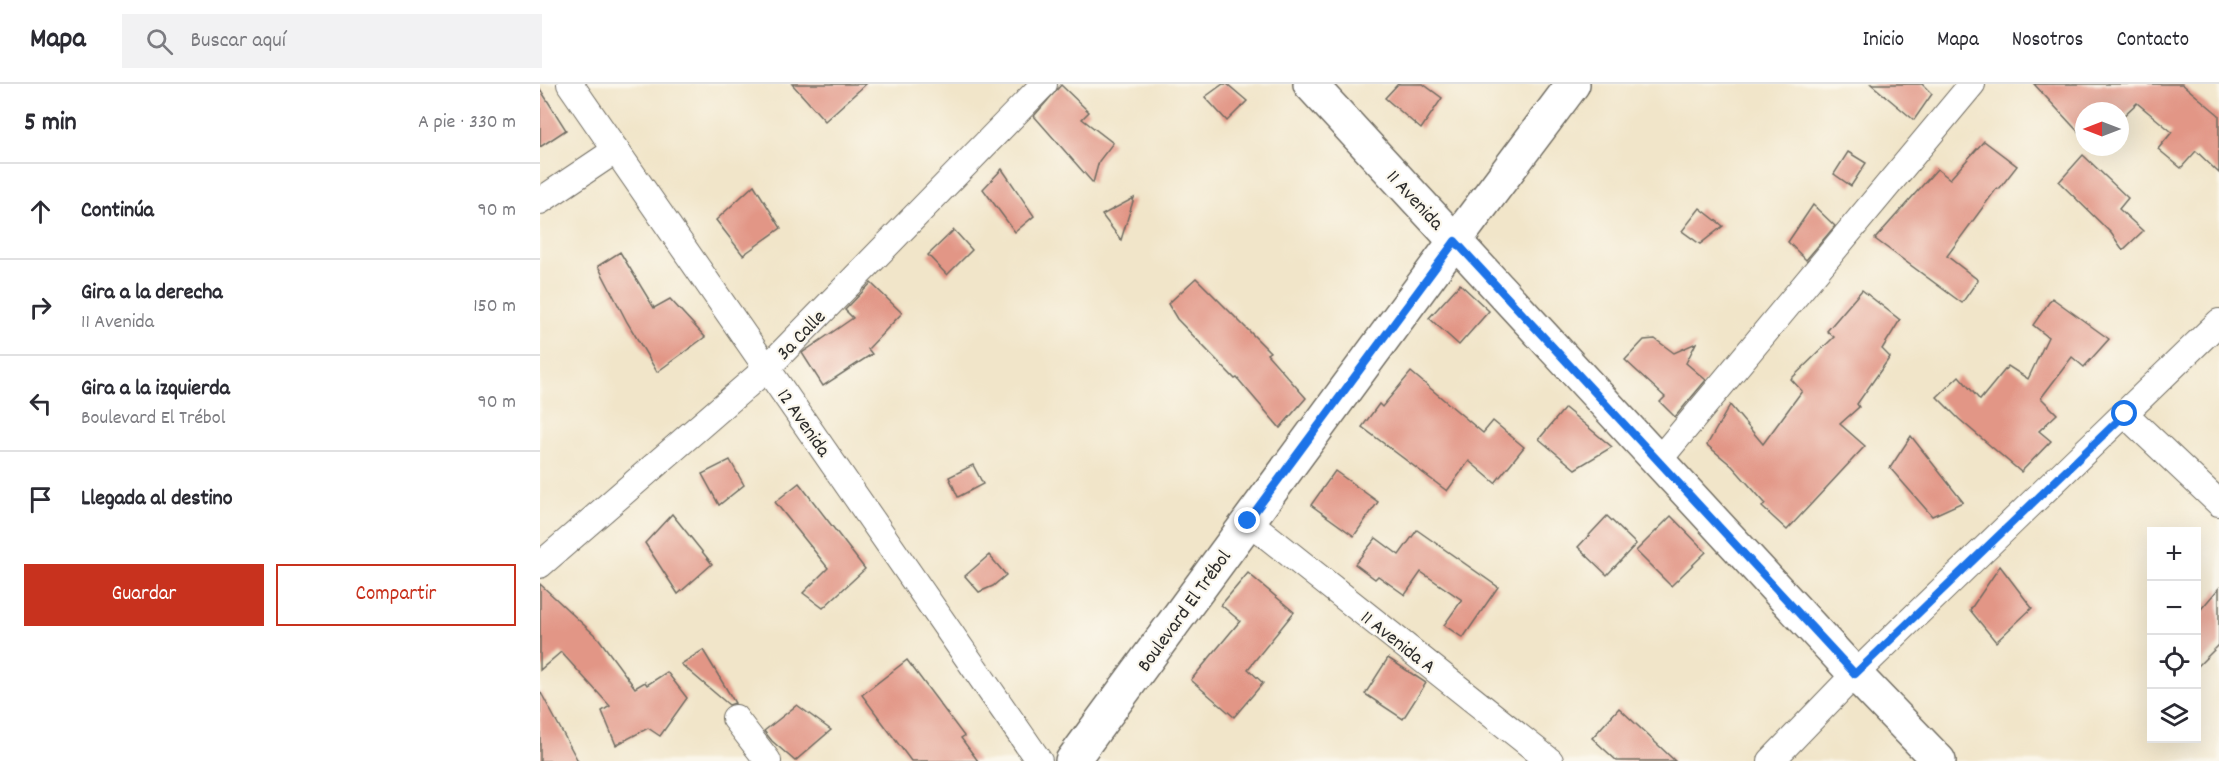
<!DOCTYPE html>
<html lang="es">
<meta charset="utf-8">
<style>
body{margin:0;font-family:Dekko,sans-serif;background:#f2f2f3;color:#2b2b33}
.controls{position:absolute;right:18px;bottom:18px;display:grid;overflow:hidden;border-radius:0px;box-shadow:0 6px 24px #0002}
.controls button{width:54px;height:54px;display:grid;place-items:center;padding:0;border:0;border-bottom:2px solid #e1e1e2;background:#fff;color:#2b2b33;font:30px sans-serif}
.compass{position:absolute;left:1535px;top:18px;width:54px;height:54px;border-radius:50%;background:#fff;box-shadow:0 6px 24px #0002;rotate:270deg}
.stop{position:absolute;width:18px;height:18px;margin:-14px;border:4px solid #1a73e8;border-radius:50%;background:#fff}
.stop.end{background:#1a73e8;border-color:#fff;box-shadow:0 2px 6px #0008}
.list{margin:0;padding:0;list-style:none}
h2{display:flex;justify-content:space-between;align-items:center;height:78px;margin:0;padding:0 24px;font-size:26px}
h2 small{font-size:20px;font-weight:400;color:#7c7c81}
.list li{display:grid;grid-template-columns:39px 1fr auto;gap:18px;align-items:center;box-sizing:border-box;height:96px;padding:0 24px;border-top:2px solid #e1e1e2}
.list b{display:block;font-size:22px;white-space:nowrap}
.list p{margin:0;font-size:20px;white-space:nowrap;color:#7c7c81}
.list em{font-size:20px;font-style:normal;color:#7c7c81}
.actions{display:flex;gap:12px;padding:18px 24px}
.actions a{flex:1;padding:14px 0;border:2px solid #c8321e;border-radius:0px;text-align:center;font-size:21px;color:#c8321e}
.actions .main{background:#c8321e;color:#fff}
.icon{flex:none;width:33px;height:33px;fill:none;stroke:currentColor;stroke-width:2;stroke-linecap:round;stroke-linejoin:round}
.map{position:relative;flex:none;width:1679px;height:677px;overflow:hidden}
header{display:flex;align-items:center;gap:36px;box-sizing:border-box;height:84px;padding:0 30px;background:#fff;border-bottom:2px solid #e1e1e2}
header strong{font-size:28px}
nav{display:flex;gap:33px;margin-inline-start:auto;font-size:21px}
.search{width:420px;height:54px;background:#f2f2f3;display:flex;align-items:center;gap:15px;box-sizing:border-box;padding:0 21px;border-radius:0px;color:#7c7c81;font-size:22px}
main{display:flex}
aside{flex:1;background:#fff}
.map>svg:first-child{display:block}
.building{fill:#e29686}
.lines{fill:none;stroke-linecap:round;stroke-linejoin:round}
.street-casing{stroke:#706c62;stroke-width:28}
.secondary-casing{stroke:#706c62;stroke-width:36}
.street{stroke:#fff;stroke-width:26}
.secondary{stroke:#fff;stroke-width:33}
.route{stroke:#1a73e8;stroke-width:8}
.labels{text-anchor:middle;stroke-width:4.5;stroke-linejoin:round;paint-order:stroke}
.street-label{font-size:20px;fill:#2b2b2b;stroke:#fbf7ec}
</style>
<header>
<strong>Mapa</strong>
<div class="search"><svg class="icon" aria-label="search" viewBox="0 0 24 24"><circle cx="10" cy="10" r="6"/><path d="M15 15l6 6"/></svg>Buscar aquí</div>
<nav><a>Inicio</a><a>Mapa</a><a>Nosotros</a><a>Contacto</a></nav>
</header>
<main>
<aside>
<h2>5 min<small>A pie · 330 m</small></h2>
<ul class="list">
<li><svg class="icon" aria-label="ahead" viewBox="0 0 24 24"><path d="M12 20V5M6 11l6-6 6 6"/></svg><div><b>Continúa</b></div><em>90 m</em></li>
<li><svg class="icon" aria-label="right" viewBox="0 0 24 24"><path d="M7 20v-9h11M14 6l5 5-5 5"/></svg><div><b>Gira a la derecha</b><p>11 Avenida</p></div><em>150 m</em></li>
<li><svg class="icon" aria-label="left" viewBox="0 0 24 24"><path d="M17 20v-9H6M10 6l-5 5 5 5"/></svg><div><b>Gira a la izquierda</b><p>Boulevard El Trébol</p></div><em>90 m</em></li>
<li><svg class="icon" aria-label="arrive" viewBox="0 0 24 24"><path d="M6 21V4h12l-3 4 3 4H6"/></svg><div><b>Llegada al destino</b></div></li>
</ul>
<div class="actions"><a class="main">Guardar</a><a>Compartir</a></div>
</aside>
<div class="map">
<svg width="1679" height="677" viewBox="0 0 1679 677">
<rect width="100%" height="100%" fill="#fbf7ec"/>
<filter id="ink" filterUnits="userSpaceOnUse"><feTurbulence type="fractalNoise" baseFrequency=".0167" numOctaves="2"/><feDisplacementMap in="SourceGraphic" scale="12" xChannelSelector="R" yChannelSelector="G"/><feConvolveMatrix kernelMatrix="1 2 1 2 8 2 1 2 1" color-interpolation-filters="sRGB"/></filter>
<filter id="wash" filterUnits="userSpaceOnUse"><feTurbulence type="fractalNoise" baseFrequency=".008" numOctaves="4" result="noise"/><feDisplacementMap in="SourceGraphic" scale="24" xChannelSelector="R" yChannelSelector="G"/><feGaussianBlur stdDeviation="1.35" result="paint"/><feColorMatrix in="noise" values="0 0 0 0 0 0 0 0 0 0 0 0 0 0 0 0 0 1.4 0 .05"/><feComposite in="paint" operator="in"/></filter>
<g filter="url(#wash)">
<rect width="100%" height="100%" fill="#f1e5c9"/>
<g id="blocks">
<!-- building -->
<g class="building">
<polygon points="252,0 326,0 285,37"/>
<polygon points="683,0 687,0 707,17 687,37 665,13"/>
<polygon points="858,0 883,0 902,14 881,45 845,14"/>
<polygon points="1331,0 1382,0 1392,10 1374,36"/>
<polygon points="1494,0 1642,0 1679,31 1679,89 1656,67 1641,84 1618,65 1632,48 1597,19 1580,35 1580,27 1544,27 1544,54"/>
<polygon points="521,1 549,28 542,35 573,59 559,77 553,99 494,32"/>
<polygon points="0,5 26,46 0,63"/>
<polygon points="1444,57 1477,82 1459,105 1457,104 1407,172 1438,196 1422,219 1335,155 1397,85 1410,95"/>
<polygon points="1308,68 1326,79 1311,102 1294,90"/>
<polygon points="1543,71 1588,114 1579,125 1603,147 1583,166 1571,149 1519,98"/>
<polygon points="462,85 494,132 475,148 443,105"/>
<polygon points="214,101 241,144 203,171 176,136"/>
<polygon points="594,114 581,156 562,131"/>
<polygon points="1273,121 1295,142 1266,176 1248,158"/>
<polygon points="1160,124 1183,142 1160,160 1142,147"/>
<polygon points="414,146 432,166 407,191 388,171"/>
<polygon points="80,168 114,224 130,215 165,253 117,288 87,238 58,182"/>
<polygon points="656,194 730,268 727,270 766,314 740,344 697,294 695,295 637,235 628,220"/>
<polygon points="331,199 362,229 328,265 332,270 283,302 262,269 313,234 305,226"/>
<polygon points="920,200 949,227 919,261 889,234"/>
<polygon points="1322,206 1360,236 1342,265 1350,273 1317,320 1319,323 1300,340 1325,362 1247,446 1222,423 1225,419 1192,382 1167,361 1190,321 1223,360 1262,307 1251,295 1294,253 1287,247"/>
<polygon points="1512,214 1569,255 1544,283 1532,273 1501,314 1517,330 1499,347 1511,357 1481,388 1419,335 1397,313 1419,292 1440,316 1468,282 1488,295 1508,253 1493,241"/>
<polygon points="1115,255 1134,269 1156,259 1146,279 1166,296 1135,333 1120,318 1125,313 1085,276 1104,256"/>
<polygon points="871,288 943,349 953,337 984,363 955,399 929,377 907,407 822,343 839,320 842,323"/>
<polygon points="1025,324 1072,363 1035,385 999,355"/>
<polygon points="1371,352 1423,418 1392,432 1350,384"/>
<polygon points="190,376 204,401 179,421 162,390"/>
<polygon points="433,381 443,400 418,413 409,393"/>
<polygon points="795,387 838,418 814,452 771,421"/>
<polygon points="259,399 325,485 283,524 263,509 288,484 235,418"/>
<polygon points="132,430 172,480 138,510 105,459"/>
<polygon points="1067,432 1096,460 1067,491 1038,463"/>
<polygon points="1131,432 1166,468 1131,502 1096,467"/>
<polygon points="877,446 958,503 923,554 904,541 922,516 881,488 865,511 838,492 835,495 815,480 836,454 859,471"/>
<polygon points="449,471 466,491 453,502 439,508 425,492"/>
<polygon points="1460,482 1492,524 1456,558 1430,526"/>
<polygon points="708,489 754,528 708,585 723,599 694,633 651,596 700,537 681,521"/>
<polygon points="0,500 59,555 95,604 105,598 107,601 127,588 147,614 120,652 108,644 76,661 62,627 70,622 21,568 0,586"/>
<polygon points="1679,504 1679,561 1656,584 1656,531"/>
<polygon points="163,566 195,619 189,621 141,580"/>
<polygon points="848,574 886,599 863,635 825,610"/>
<polygon points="367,576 424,652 421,654 438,677 371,677 322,611"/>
<polygon points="0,607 38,677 0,677"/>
<polygon points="257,621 291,646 255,677 232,657 224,647"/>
<polygon points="1079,624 1135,677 1077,677 1052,654"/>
</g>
</g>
</g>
<g filter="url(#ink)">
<use href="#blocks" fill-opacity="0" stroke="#706c62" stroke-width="1.5"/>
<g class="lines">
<!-- street casing -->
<g class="street-casing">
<g id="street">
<polyline points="30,0 499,677"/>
<polyline points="0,117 76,66"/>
<polyline points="1585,330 1679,419"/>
<polyline points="1118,377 1432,0"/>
<polyline points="708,437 1010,677"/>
<polyline points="0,481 227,284 504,0"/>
<polyline points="195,634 228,677"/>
<polyline points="1231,677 1315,590 1679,238"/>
</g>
</g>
<!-- secondary casing -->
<g class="secondary-casing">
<g id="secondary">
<polyline points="770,0 1315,590 1399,677"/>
<polyline points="532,677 915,157 1033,0"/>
</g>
</g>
<!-- street -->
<use href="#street" class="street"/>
<!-- secondary -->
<use href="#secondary" class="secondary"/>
</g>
</g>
<g class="lines" filter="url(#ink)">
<!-- route -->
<polyline class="route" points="708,437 915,157 1315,590 1585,330"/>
</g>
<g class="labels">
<!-- street labels -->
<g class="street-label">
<text transform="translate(876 115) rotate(47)" y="7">11 Avenida</text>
<text transform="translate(260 250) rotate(-46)" y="7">3a Calle</text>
<text transform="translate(265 338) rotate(55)" y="7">12 Avenida</text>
<text transform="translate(643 526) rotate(-54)" y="7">Boulevard El Trébol</text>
<text transform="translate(859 557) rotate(38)" y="7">11 Avenida A</text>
</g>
</g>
</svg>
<div class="controls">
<button>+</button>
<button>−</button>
<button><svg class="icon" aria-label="locate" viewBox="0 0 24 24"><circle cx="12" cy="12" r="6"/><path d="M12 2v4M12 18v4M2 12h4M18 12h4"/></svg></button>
<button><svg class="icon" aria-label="layers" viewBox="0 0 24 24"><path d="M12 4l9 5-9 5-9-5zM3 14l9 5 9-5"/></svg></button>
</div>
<svg class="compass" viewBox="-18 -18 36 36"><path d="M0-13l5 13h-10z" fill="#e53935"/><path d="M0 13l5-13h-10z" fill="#7c7c81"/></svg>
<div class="stop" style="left:1585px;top:330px"></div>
<div class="stop end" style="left:708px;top:437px"></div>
</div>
</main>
